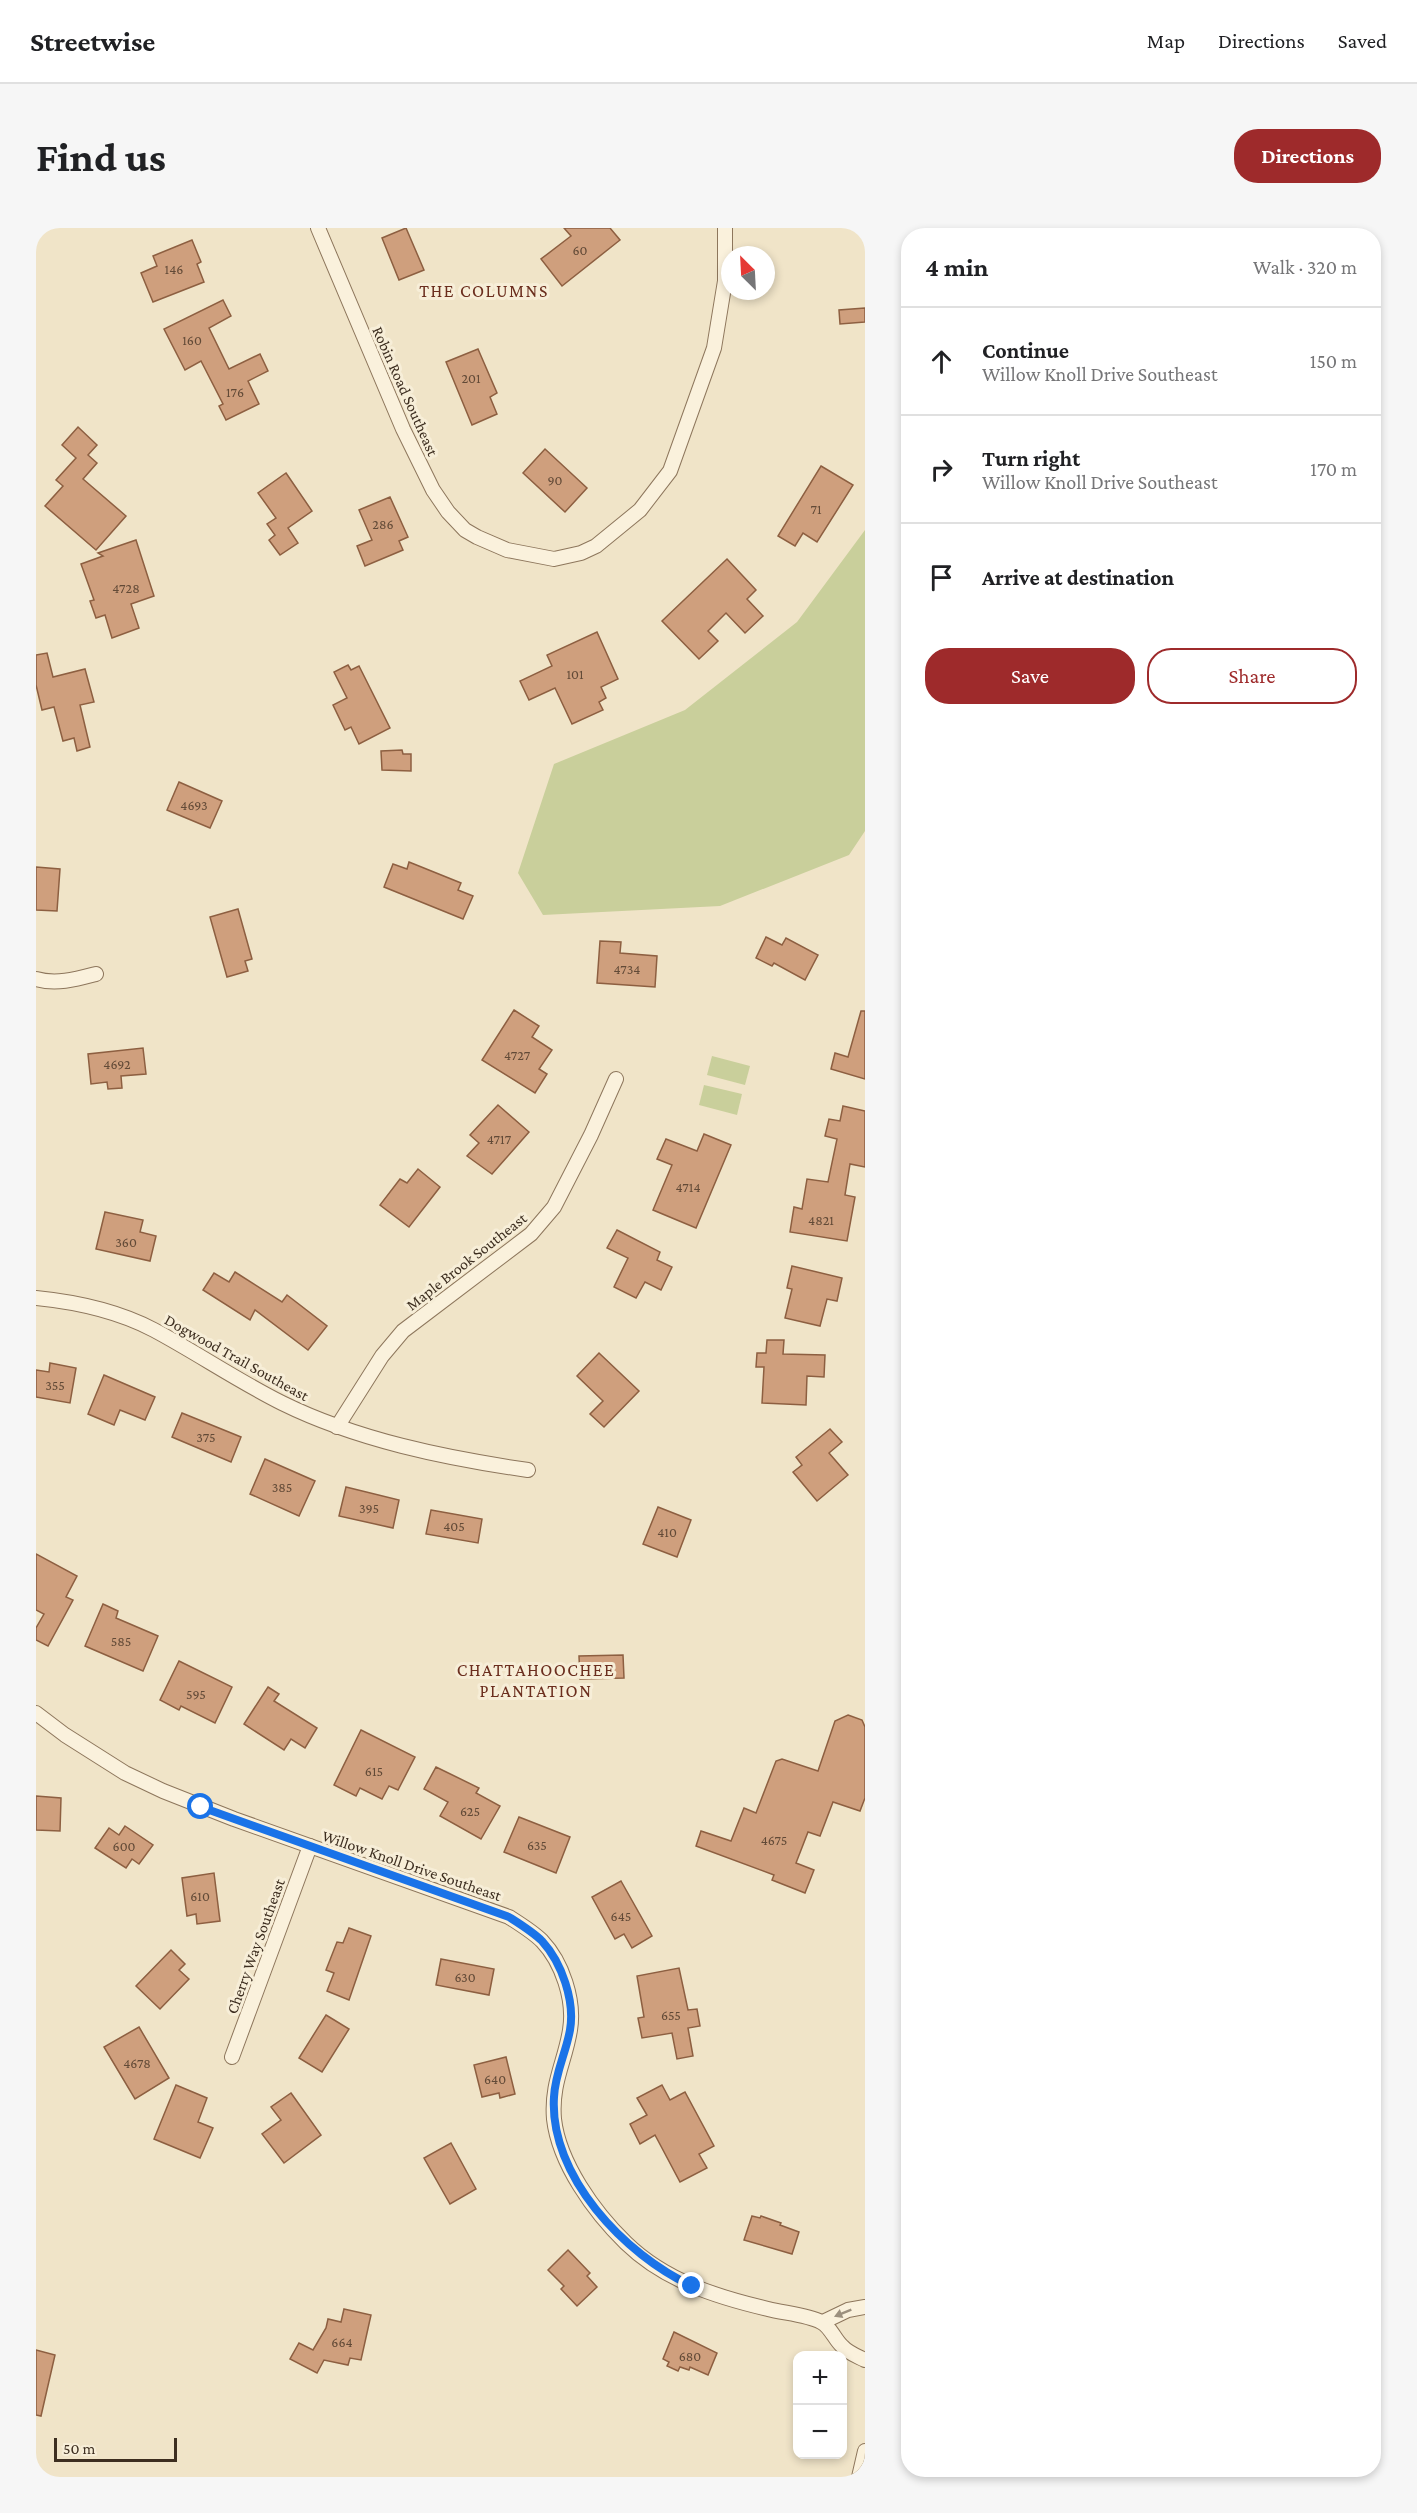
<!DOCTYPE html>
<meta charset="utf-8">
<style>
body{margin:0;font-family:"Crimson Pro",serif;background:#f6f6f6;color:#202124}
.controls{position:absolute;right:18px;bottom:18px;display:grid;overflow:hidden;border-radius:12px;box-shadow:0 3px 9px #0003}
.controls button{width:54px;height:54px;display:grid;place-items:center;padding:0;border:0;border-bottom:2px solid #e0e0e0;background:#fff;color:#202124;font:30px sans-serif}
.compass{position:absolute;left:685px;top:18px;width:54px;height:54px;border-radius:50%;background:#fff;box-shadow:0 3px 9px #0003;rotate:336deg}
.scale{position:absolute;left:18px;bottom:15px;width:123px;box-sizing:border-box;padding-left:6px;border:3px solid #3d2e20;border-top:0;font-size:16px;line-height:21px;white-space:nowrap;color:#3d2e20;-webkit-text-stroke:4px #f7eed8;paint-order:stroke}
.stop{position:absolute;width:18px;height:18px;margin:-14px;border:4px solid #1a73e8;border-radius:50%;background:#fff}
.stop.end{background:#1a73e8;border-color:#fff;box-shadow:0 2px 6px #0008}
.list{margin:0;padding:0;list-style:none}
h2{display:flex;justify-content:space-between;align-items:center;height:78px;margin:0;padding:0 24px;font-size:26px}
h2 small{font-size:20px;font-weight:400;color:#757577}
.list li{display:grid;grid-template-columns:39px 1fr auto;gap:18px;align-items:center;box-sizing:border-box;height:108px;padding:0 24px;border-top:2px solid #e0e0e0}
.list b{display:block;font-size:22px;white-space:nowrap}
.list p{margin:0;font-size:20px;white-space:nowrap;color:#757577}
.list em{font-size:20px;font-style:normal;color:#757577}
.actions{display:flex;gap:12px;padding:18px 24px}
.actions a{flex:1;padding:14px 0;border:2px solid #9e2a2b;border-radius:24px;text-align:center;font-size:21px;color:#9e2a2b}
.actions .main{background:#9e2a2b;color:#fff}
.icon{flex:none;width:33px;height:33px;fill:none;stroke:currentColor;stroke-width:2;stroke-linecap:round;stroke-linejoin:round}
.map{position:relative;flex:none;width:829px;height:2249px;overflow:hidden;border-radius:24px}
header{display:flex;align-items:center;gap:36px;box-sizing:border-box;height:84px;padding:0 30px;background:#fff;border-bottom:2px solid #e0e0e0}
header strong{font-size:28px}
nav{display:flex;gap:33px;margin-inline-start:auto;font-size:21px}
.intro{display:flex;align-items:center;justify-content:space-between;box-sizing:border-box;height:144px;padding:0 36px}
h1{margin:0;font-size:42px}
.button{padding:15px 27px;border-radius:24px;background:#9e2a2b;color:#fff;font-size:21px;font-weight:700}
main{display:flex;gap:36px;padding:0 36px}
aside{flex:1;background:#fff;border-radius:24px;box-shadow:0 3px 9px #0003}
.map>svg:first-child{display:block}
.green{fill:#c9cf9b}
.building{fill:#cf9f7d;stroke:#8d5f41;stroke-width:1.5}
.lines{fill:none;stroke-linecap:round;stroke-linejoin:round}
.street-casing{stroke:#8d765c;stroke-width:16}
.street{stroke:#faf1dc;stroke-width:14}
.oneway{fill:#9c907e}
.route{stroke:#1a73e8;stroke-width:8}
.labels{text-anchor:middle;stroke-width:6;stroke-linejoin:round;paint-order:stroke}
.number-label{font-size:14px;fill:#624a37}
.street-label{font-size:16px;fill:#3d2e20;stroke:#f7eed8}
.neighbourhood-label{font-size:18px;letter-spacing:1.5px;fill:#6b2e1e;stroke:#f7eed8}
</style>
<header>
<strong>Streetwise</strong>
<nav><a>Map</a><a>Directions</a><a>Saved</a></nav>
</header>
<div class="intro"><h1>Find us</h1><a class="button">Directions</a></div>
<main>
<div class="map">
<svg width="829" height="2249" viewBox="0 0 829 2249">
<rect width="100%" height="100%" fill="#f0e4c8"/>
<!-- green -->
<g class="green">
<polygon points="829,302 829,603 813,627 684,678 507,687 482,645 518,536 649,482 761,394"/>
<polygon points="676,828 714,838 709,857 671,847"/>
<polygon points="668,857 706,866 701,887 663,877"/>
</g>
<!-- building -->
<g class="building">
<polygon points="370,0 388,42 363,52 346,10"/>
<polygon points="528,0 574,0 584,12 526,58 505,31 535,8"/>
<polygon points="156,12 165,34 161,36 168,54 117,74 105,45 121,38 117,28"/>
<polygon points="187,72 195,88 173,100 193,141 224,126 232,143 212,153 223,176 190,192 183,178 187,176 165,133 149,142 128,101"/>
<polygon points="829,80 829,94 804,96 803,82"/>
<polygon points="442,121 461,165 454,169 461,186 436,197 410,134"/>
<polygon points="42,199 61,217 52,227 61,235 47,251 90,288 60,322 9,278 27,258 20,252 40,230 26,217"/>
<polygon points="509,221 551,260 529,284 487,245"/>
<polygon points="785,238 817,257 781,314 767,305 759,318 742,308"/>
<polygon points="250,245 276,283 252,300 262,315 244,327 233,312 239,307 231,296 240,290 222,265"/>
<polygon points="354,269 372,309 363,313 367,322 329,338 321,318 336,312 323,282"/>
<polygon points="100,312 118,368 95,376 103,400 76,410 69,387 60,390 54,373 58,372 45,336 67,328 62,325"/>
<polygon points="691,331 720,362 711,371 727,388 709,405 690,385 672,403 682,413 663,431 626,393"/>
<polygon points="561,404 582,451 565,459 570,470 563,474 567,482 536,496 519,460 493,472 484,453 516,438 511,427"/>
<polygon points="11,425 17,449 49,441 58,474 44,477 54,519 41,523 38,510 27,513 18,479 6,482 0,457 0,427"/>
<polygon points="312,437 315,442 323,438 354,500 323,516 315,499 309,502 297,477 311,470 298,444"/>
<polygon points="366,522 367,526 375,526 375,543 346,542 345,523"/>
<polygon points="143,554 186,573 174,600 131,582"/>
<polygon points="373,634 425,655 422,662 437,668 427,691 348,659 357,636 371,641"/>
<polygon points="0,639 24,641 21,683 0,682"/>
<polygon points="202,681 216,731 209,733 212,743 191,749 174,689"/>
<polygon points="730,709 746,717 750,710 782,727 769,752 738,735 736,738 720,730"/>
<polygon points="564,713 585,714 584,725 621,728 619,759 561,755"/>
<polygon points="478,782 503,798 496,809 516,822 503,841 511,846 499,865 446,832"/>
<polygon points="825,783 829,783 829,851 795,841 799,825 812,829"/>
<polygon points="107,820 110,846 85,848 86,860 72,861 71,854 55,856 52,826"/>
<polygon points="462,877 493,904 456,946 431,928 443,915 434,907"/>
<polygon points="807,878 829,883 829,939 814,936 809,967 819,969 811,1013 754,1004 758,979 766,981 771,951 792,954 801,911 789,908 793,891 804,893"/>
<polygon points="668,906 695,917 660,1000 617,982 636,937 621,931 630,911 661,923"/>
<polygon points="382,941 404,959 373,999 344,977 364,951 371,955"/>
<polygon points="69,984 107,992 104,1004 120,1008 114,1033 60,1021"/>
<polygon points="581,1002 624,1024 621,1032 636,1039 625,1062 609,1054 600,1070 578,1059 592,1030 571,1020"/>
<polygon points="756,1038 806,1050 801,1073 791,1071 784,1098 749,1090 756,1061 751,1060"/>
<polygon points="199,1044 246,1074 251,1067 291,1098 272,1122 219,1082 214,1092 167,1062 178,1045 193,1054"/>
<polygon points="731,1112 748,1112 747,1126 789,1127 788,1149 771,1148 770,1177 726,1175 728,1139 720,1139 721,1125 730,1125"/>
<polygon points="563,1125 603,1163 568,1199 554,1186 567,1173 541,1148"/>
<polygon points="14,1135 40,1140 34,1175 0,1169 0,1142 13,1144"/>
<polygon points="68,1147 119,1169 109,1192 84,1182 78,1197 52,1186"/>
<polygon points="146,1185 205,1209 195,1234 136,1209"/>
<polygon points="794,1201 806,1214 793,1225 812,1247 781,1273 757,1244 766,1237 760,1229"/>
<polygon points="229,1231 279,1253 263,1288 214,1266"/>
<polygon points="310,1259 363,1272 357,1300 303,1288"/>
<polygon points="622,1279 655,1292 641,1329 607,1316"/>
<polygon points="395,1282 446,1291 442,1315 390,1306"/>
<polygon points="0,1326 41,1348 30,1369 37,1372 12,1418 0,1412 0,1400 8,1386 0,1382"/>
<polygon points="67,1376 82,1383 80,1390 122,1408 107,1443 49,1418"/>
<polygon points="587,1427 588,1450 544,1451 543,1428"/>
<polygon points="143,1433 196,1459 179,1495 145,1478 143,1482 124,1472"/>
<polygon points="232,1459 243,1466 238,1473 281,1500 269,1520 255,1511 248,1522 208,1496"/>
<polygon points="812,1487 826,1492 829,1499 829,1570 824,1583 797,1574 784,1608 772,1604 760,1635 778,1642 769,1665 736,1652 738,1647 660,1618 665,1603 695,1613 708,1580 720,1585 740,1533 746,1531 782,1543 799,1493"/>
<polygon points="325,1502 379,1529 362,1562 353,1558 346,1571 324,1560 320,1568 298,1557"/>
<polygon points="400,1539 443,1560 440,1565 464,1578 445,1611 404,1588 412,1574 388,1561"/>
<polygon points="0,1568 25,1570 24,1603 0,1602"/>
<polygon points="483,1589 534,1609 520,1645 468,1624"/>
<polygon points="89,1598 117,1617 103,1636 96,1631 90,1640 59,1620 73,1600 83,1607"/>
<polygon points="178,1645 184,1693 161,1696 160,1686 151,1688 146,1650"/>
<polygon points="585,1653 616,1708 596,1720 588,1706 579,1711 556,1669"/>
<polygon points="313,1700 335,1708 313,1772 291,1763 298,1745 290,1742 301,1714 307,1715"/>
<polygon points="135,1722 149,1736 143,1742 153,1751 124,1781 100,1758"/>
<polygon points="405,1731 458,1741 453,1767 400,1757"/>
<polygon points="643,1740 652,1782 661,1781 664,1798 652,1800 657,1828 641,1831 636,1805 606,1810 602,1790 608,1789 601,1748"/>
<polygon points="290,1787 313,1801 286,1844 263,1830"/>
<polygon points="103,1799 133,1850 99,1871 68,1819"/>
<polygon points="470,1829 479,1866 464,1870 463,1865 446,1869 438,1837"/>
<polygon points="140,1857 171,1870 162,1894 177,1900 164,1930 118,1911"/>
<polygon points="626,1857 634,1872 649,1864 678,1918 663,1926 671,1940 644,1954 619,1907 604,1916 594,1896 611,1887 601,1870"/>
<polygon points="255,1865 285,1907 248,1935 226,1906 245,1892 235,1879"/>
<polygon points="415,1915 440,1961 414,1976 388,1930"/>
<polygon points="716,1988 724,1990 725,1988 745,1995 744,1997 763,2004 756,2026 708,2012"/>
<polygon points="532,2022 554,2045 551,2048 561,2059 541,2078 525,2061 528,2058 512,2042"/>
<polygon points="308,2081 335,2087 325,2132 314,2130 312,2137 288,2132 281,2145 254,2131 263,2115 277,2122 290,2100 292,2091 305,2094"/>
<polygon points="638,2104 681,2125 672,2147 654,2139 653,2142 644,2139 642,2143 631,2138 633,2134 627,2131"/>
<polygon points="0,2122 19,2127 5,2188 0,2187"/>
</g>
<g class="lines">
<!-- street casing -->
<g class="street-casing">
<g id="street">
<polyline points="282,0 367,201 397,262 412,284 429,302 441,309 471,322 518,331 545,325 560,318 604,282 634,243 678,120 689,53 689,0"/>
<path d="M 0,751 C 20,757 41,751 60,746"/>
<path d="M 0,1070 C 40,1074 82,1083 118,1102 C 161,1125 202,1153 246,1175 C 321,1212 409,1230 492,1242"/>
<polyline points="301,1199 346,1128 367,1103 495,1006 518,979 555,907 580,851"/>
<path d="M 0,1485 L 29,1507 L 89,1545 L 127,1563 L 198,1591 L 473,1689 C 484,1696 497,1704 506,1713 C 526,1734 539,1772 534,1802 C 529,1834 515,1855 518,1891 C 523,1935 558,1984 590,2015 C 629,2053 681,2069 732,2081 C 747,2085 772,2087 785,2094 C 794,2098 799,2112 806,2118 C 812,2125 821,2128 829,2132"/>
<polyline points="196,1829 274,1618"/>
<polyline points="787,2094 812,2082 829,2079"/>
<polyline points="823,2249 829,2223"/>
</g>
</g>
<!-- street -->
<use href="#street" class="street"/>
</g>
<!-- one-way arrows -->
<defs><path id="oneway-solid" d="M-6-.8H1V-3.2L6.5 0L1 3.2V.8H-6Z" transform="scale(1.5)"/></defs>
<use class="oneway" href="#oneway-solid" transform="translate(807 2085) rotate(158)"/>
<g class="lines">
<!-- route -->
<path class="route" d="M 165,1579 L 473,1689 C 484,1696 497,1704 506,1713 C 526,1735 539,1773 534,1802 C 530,1825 519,1845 518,1869 C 513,1948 589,2027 656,2058"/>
</g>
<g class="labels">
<!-- number labels -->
<g class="number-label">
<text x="544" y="27">60</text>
<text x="138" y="46">146</text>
<text x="156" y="117">160</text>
<text x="435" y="155">201</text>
<text x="199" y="169">176</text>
<text x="519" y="257">90</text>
<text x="780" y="286">71</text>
<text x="347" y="301">286</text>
<text x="90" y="365">4728</text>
<text x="539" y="451">101</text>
<text x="158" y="582">4693</text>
<text x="591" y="746">4734</text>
<text x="481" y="832">4727</text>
<text x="81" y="841">4692</text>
<text x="463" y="916">4717</text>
<text x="652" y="964">4714</text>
<text x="785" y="997">4821</text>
<text x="90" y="1019">360</text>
<text x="19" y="1162">355</text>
<text x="170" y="1214">375</text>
<text x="246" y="1264">385</text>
<text x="333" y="1285">395</text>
<text x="418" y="1303">405</text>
<text x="631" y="1309">410</text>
<text x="85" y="1418">585</text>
<text x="160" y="1471">595</text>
<text x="338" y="1548">615</text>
<text x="434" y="1588">625</text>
<text x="738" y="1617">4675</text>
<text x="501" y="1622">635</text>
<text x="88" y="1623">600</text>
<text x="164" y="1673">610</text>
<text x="585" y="1693">645</text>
<text x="429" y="1754">630</text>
<text x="635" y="1792">655</text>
<text x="101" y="1840">4678</text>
<text x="459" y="1856">640</text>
<text x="306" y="2119">664</text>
<text x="654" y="2133">680</text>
</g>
<!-- street labels -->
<g class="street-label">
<text transform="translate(370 163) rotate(66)" y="6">Robin Road Southeast</text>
<text transform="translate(430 1033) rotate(-38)" y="6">Maple Brook Southeast</text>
<text transform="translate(201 1129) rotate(29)" y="6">Dogwood Trail Southeast</text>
<text transform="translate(376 1637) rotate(19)" y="6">Willow Knoll Drive Southeast</text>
<text transform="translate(219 1718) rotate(-70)" y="6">Cherry Way Southeast</text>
</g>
<!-- neighbourhood labels -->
<g class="neighbourhood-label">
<text x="448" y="69">THE COLUMNS</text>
<text x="500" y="1448">CHATTAHOOCHEE<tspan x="500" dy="21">PLANTATION</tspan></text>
</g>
</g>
</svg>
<div class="controls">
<button>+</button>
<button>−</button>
</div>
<svg class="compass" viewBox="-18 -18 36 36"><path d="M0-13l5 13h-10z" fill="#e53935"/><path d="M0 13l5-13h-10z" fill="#757577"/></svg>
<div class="scale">50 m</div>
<div class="stop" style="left:165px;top:1579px"></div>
<div class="stop end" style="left:656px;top:2058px"></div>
</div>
<aside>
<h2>4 min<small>Walk · 320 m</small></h2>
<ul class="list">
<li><svg class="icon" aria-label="ahead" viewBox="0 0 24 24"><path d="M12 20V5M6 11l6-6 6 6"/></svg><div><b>Continue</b><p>Willow Knoll Drive Southeast</p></div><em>150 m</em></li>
<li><svg class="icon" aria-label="right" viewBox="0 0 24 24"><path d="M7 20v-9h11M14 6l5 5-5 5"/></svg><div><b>Turn right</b><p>Willow Knoll Drive Southeast</p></div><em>170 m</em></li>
<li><svg class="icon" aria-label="arrive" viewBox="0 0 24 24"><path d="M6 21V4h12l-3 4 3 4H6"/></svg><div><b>Arrive at destination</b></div></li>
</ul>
<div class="actions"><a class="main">Save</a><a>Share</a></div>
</aside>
</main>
